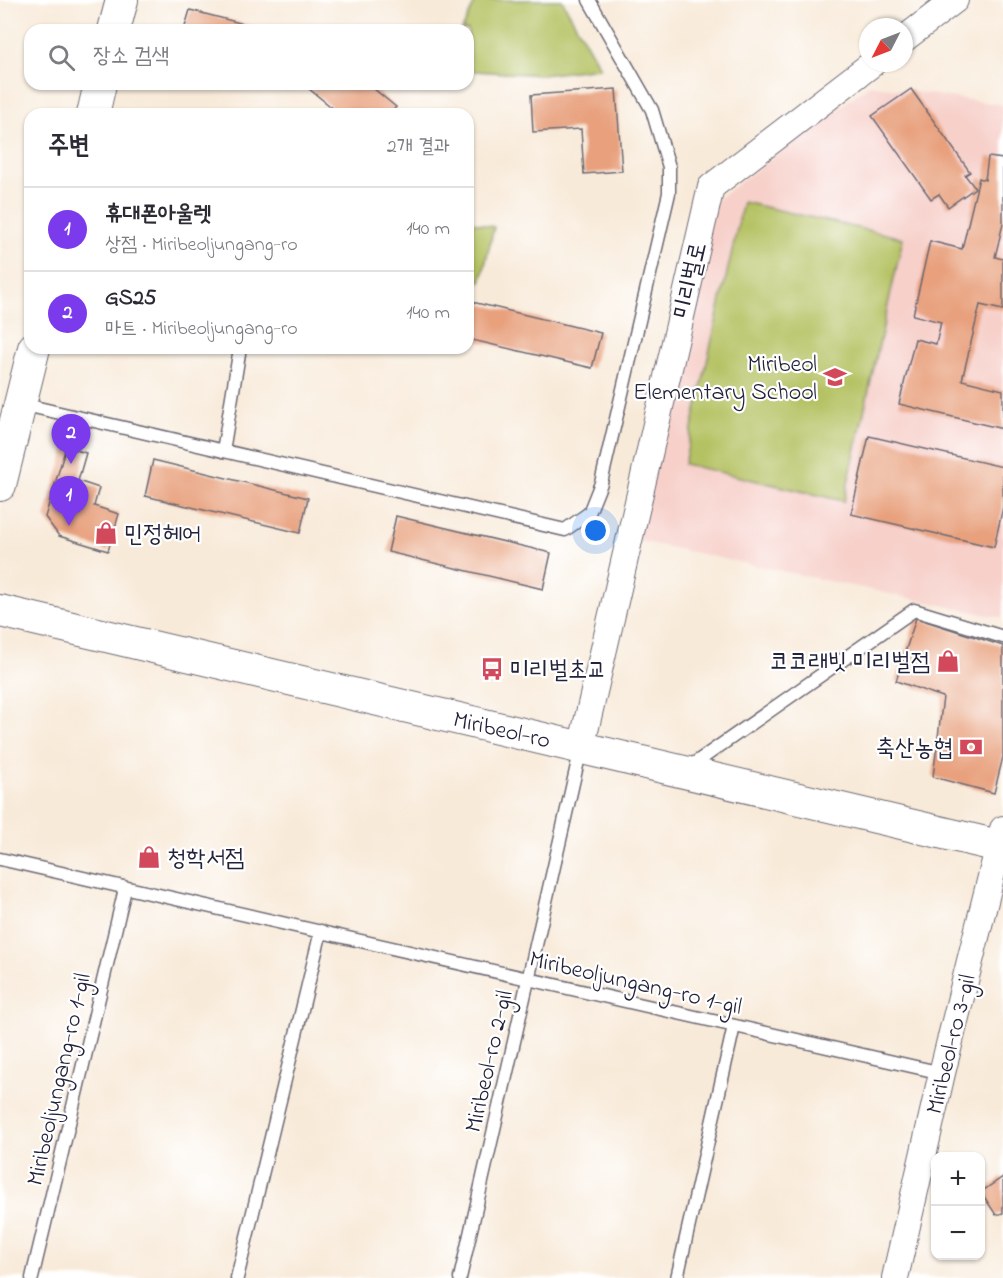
<!DOCTYPE html>
<html lang="ko">
<meta charset="utf-8">
<style>
body{margin:0;font-family:"Indie Flower","Poor Story",sans-serif;background:#f7f7f7;color:#2b2b33}
.controls{position:absolute;right:18px;bottom:18px;display:grid;overflow:hidden;border-radius:12px;box-shadow:0 2px 4px #0004}
.controls button{width:54px;height:54px;display:grid;place-items:center;padding:0;border:0;border-bottom:2px solid #e1e1e2;background:#fff;color:#2b2b33;font:30px sans-serif}
.compass{position:absolute;left:859px;top:18px;width:54px;height:54px;border-radius:50%;background:#fff;box-shadow:0 2px 4px #0004;rotate:228deg}
.you{position:absolute;left:596px;top:531px;width:21px;height:21px;margin:-15px;border:4px solid #fff;border-radius:50%;background:#1a73e8;box-shadow:0 0 0 9px #1a73e833}
.badge{display:grid;place-items:center;width:39px;height:39px;border-radius:50%;background:#7c3aed;color:#fff;font-size:20px;font-weight:700}
.pin{position:absolute;translate:-50% -50px;filter:drop-shadow(0 2px 3px #0008)}
.pin::after{content:'';position:absolute;top:32px;width:21px;height:18px;background:inherit;clip-path:polygon(0 0,100% 0,50% 100%)}
.list{margin:0;padding:0;list-style:none}
h2{display:flex;justify-content:space-between;align-items:center;height:78px;margin:0;padding:0 24px;font-size:26px}
h2 small{font-size:20px;font-weight:400;color:#7c7c81}
.list li{display:grid;grid-template-columns:39px 1fr auto;gap:18px;align-items:center;box-sizing:border-box;height:84px;padding:0 24px;border-top:2px solid #e1e1e2}
.list b{display:block;font-size:22px;white-space:nowrap}
.list p{margin:0;font-size:20px;white-space:nowrap;color:#7c7c81}
.list em{font-size:20px;font-style:normal;color:#7c7c81}
.icon{flex:none;width:33px;height:33px;fill:none;stroke:currentColor;stroke-width:2;stroke-linecap:round;stroke-linejoin:round}
.map{position:relative;flex:none;width:1003px;height:1278px;overflow:hidden}
.search{position:absolute;background:#fff;box-shadow:0 2px 4px #0004;left:24px;top:24px;width:450px;height:66px;display:flex;align-items:center;gap:15px;box-sizing:border-box;padding:0 21px;border-radius:18px;color:#7c7c81;font-size:22px}
.panel{position:absolute;background:#fff;box-shadow:0 2px 4px #0004;left:24px;top:108px;width:450px;height:246px;border-radius:18px}
.map>svg:first-child{display:block}
.built{fill:#f7d0ca}
.green{fill:#b5c264;stroke:#6c7250;stroke-width:1.5}
.building{fill:#e8a07d}
.lines{fill:none;stroke-linecap:round;stroke-linejoin:round}
.service-casing{stroke:#6d6872;stroke-width:15}
.minor-casing{stroke:#6d6872;stroke-width:28}
.tertiary-casing{stroke:#6d6872;stroke-width:34}
.service{stroke:#fff;stroke-width:12}
.minor{stroke:#fff;stroke-width:26}
.tertiary{stroke:#fff;stroke-width:32}
.labels{text-anchor:middle;stroke-width:4.5;stroke-linejoin:round;paint-order:stroke}
.street-label{font-size:24px;fill:#22223b;stroke:#fff}
.poi-label{font-size:24px;fill:#22223b;stroke:#fff;text-anchor:end}
</style>
<div class="map">
<svg width="1003" height="1278" viewBox="0 0 1003 1278">
<rect width="100%" height="100%" fill="#fff"/>
<filter id="ink" filterUnits="userSpaceOnUse"><feTurbulence type="fractalNoise" baseFrequency=".0167" numOctaves="2"/><feDisplacementMap in="SourceGraphic" scale="12" xChannelSelector="R" yChannelSelector="G"/><feConvolveMatrix kernelMatrix="1 2 1 2 8 2 1 2 1" color-interpolation-filters="sRGB"/></filter>
<filter id="wash" filterUnits="userSpaceOnUse"><feTurbulence type="fractalNoise" baseFrequency=".008" numOctaves="4" result="noise"/><feDisplacementMap in="SourceGraphic" scale="24" xChannelSelector="R" yChannelSelector="G"/><feGaussianBlur stdDeviation="1.35" result="paint"/><feColorMatrix in="noise" values="0 0 0 0 0 0 0 0 0 0 0 0 0 0 0 0 0 1.4 0 .05"/><feComposite in="paint" operator="in"/></filter>
<g filter="url(#wash)">
<rect width="100%" height="100%" fill="#f8ead9"/>
<!-- built -->
<polygon class="built" points="869,85 1003,105 1003,618 635,540 698,214"/>
<!-- green -->
<g class="green">
<polygon points="476,0 562,0 600,68 542,75 473,71 468,68 468,30 462,30"/>
<polygon points="743,202 903,238 844,501 684,464"/>
<polygon points="468,221 494,227 481,282 468,279"/>
</g>
<g id="blocks">
<!-- building -->
<g class="building">
<polygon points="190,10 263,29 263,30 184,30"/>
<polygon points="303,84 368,84 396,107 390,114 340,114"/>
<polygon points="616,89 622,171 584,174 581,129 533,132 531,95"/>
<polygon points="911,89 970,172 965,175 975,188 948,207 939,194 931,199 872,116"/>
<polygon points="988,157 1003,159 1003,224 995,257 1003,259 1003,310 980,305 962,380 1003,390 1003,429 899,404 915,339 936,344 941,322 913,315 930,241 962,249 979,178 985,180"/>
<polygon points="468,301 601,333 592,368 468,339"/>
<polygon points="869,436 1003,467 1003,507 994,547 851,514"/>
<polygon points="66,447 86,453 78,481 99,488 94,506 119,514 108,551 59,536 45,517"/>
<polygon points="153,460 308,498 300,533 145,496"/>
<polygon points="396,516 551,553 543,589 388,552"/>
<polygon points="916,618 1003,646 1003,757 994,793 933,777 943,697 896,681"/>
<polygon points="1003,1177 1003,1213 996,1215 981,1192"/>
</g>
</g>
</g>
<g filter="url(#ink)">
<use href="#blocks" fill-opacity="0" stroke="#6d6872" stroke-width="1.5"/>
<g class="lines">
<!-- service casing -->
<g class="service-casing">
<g id="service">
<polyline points="21,404 565,530 589,513 601,483 669,193 669,167 652,110 589,0"/>
<polyline points="223,451 240,348"/>
<polyline points="688,768 914,610 1003,637"/>
<polyline points="0,859 942,1073"/>
<polyline points="32,1278 125,889"/>
<polyline points="237,1278 321,931"/>
<polyline points="460,1278 581,748"/>
<polyline points="677,1278 734,1026"/>
</g>
</g>
<!-- minor casing -->
<g class="minor-casing">
<g id="minor">
<polyline points="904,39 955,0"/>
<polyline points="581,748 711,187 873,63"/>
<polyline points="895,1278 942,1073 1003,829"/>
</g>
</g>
<!-- tertiary casing -->
<g class="tertiary-casing">
<g id="tertiary">
<polyline points="114,30 122,0"/>
<polyline points="93,114 100,84"/>
<polyline points="0,485 34,348"/>
<polyline points="0,611 1003,847"/>
</g>
</g>
<!-- service -->
<use href="#service" class="service"/>
<!-- minor -->
<use href="#minor" class="minor"/>
<!-- tertiary -->
<use href="#tertiary" class="tertiary"/>
</g>
</g>
<!-- icons -->
<defs>
<g id="school-bare" transform="scale(1.8)"><path d="M0-5L7-2L0 1L-7-2ZM-4 1L0 2.5L4 1V4Q0 6-4 4Z" fill="#d1495b" stroke="#fff" stroke-width="2.5" paint-order="stroke"/></g>
<g id="shop-bare" transform="scale(1.8)"><path d="M-5-2.5h2.3a2.7 3.5 0 0 1 5.4 0H5L5.5 6h-11ZM-1.5-2.5h3a1.5 2.3 0 0 0-3 0Z" fill="#d1495b" stroke="#fff" stroke-width="2.5" paint-order="stroke"/></g>
<g id="bus-bare" transform="scale(1.8)"><path d="M-5-6H5V4H4V6H2V4H-2V6H-4V4H-5ZM-3.5-4V0h7V-4ZM-3.5 1.2v1.5H-2V1.2ZM2 1.2v1.5H3.5V1.2Z" fill="#d1495b" stroke="#fff" stroke-width="2.5" paint-order="stroke"/></g>
<g id="bank-bare" transform="scale(1.8)"><path d="M-6-4H6V4H-6ZM0-2.3a2.3 2.3 0 1 0 0 4.6a2.3 2.3 0 1 0 0-4.6Z" fill="#d1495b" stroke="#fff" stroke-width="2.5" paint-order="stroke"/></g>
</defs>
<g fill-rule="evenodd">
<use href="#school-bare" x="835" y="377"/>
<use href="#shop-bare" x="106" y="533"/>
<use href="#shop-bare" x="948" y="661"/>
<use href="#bus-bare" x="492" y="669"/>
<use href="#bank-bare" x="971" y="747"/>
<use href="#shop-bare" x="149" y="857"/>
</g>
<g class="labels">
<!-- street labels -->
<g class="street-label">
<text transform="translate(689 280) rotate(-77)" y="8">미리벌로</text>
<text transform="translate(502 729) rotate(13)" y="8">Miribeol-ro</text>
<text transform="translate(636 982) rotate(13)" y="8">Miribeoljungang-ro 1-gil</text>
<text transform="translate(950 1044) rotate(-76)" y="8">Miribeol-ro 3-gil</text>
<text transform="translate(488 1061) rotate(-77)" y="8">Miribeol-ro 2-gil</text>
<text transform="translate(58 1079) rotate(-77)" y="8">Miribeoljungang-ro 1-gil</text>
</g>
<!-- poi labels -->
<g class="poi-label">
<text x="817" y="371">Miribeol<tspan x="817" dy="28">Elementary School</tspan></text>
<text x="124" y="541" text-anchor="start">민정헤어</text>
<text x="930" y="669">코코래빗 미리벌점</text>
<text x="510" y="677" text-anchor="start">미리벌초교</text>
<text x="953" y="755">축산농협</text>
<text x="167" y="865" text-anchor="start">청학서점</text>
</g>
</g>
</svg>
<div class="controls">
<button>+</button>
<button>−</button>
</div>
<svg class="compass" viewBox="-18 -18 36 36"><path d="M0-13l5 13h-10z" fill="#e53935"/><path d="M0 13l5-13h-10z" fill="#7c7c81"/></svg>
<div class="you"></div>
<div class="pin badge" style="left:69px;top:526px">1</div>
<div class="pin badge" style="left:71px;top:464px">2</div>
<div class="search"><svg class="icon" aria-label="search" viewBox="0 0 24 24"><circle cx="10" cy="10" r="6"/><path d="M15 15l6 6"/></svg>장소 검색</div>
<section class="panel">
<h2>주변<small>2개 결과</small></h2>
<ul class="list">
<li><span class="badge">1</span><div><b>휴대폰아울렛</b><p>상점 · Miribeoljungang-ro</p></div><em>140 m</em></li>
<li><span class="badge">2</span><div><b>GS25</b><p>마트 · Miribeoljungang-ro</p></div><em>140 m</em></li>
</ul>
</section>
</div>
